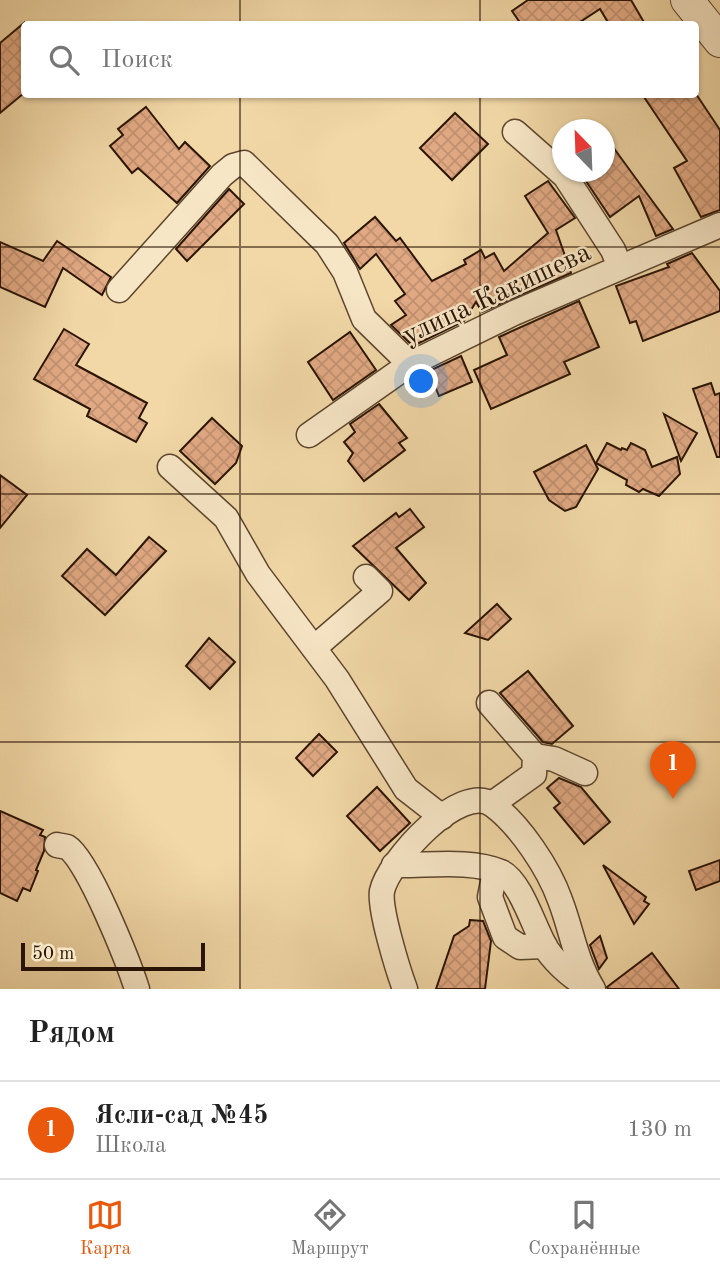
<!DOCTYPE html>
<html lang="ru">
<meta charset="utf-8">
<style>
body{margin:0;font-family:"Old Standard TT",serif;background:#f2f2f2;color:#222}
.compass{position:absolute;left:552px;top:119px;width:63px;height:63px;border-radius:50%;background:#fff;box-shadow:0 2px 5px #0004;rotate:337deg}
.scale{position:absolute;left:21px;bottom:18px;width:184px;box-sizing:border-box;padding-left:7px;border:4px solid #2a1405;border-top:0;font-size:19px;line-height:24px;white-space:nowrap;color:#2a1405;-webkit-text-stroke:5px #f7e6c6;paint-order:stroke}
.you{position:absolute;left:422px;top:382px;width:24px;height:24px;margin:-18px;border:5px solid #fff;border-radius:50%;background:#1a73e8;box-shadow:0 0 0 10px #1a73e833}
.badge{display:grid;place-items:center;width:46px;height:46px;border-radius:50%;background:#ea580c;color:#fff;font-size:23px;font-weight:700}
.pin{position:absolute;translate:-50% -58px;filter:drop-shadow(0 2px 4px #0008)}
.pin::after{content:'';position:absolute;top:37px;width:24px;height:21px;background:inherit;clip-path:polygon(0 0,100% 0,50% 100%)}
.list{margin:0;padding:0;list-style:none}
h2{display:flex;justify-content:space-between;align-items:center;height:91px;margin:0;padding:0 28px;font-size:30px}
h2 small{font-size:23px;font-weight:400;color:#767676}
.list li{display:grid;grid-template-columns:46px 1fr auto;gap:21px;align-items:center;box-sizing:border-box;height:98px;padding:0 28px;border-top:2px solid #e0e0e0}
.list b{display:block;font-size:26px;white-space:nowrap}
.list p{margin:0;font-size:23px;white-space:nowrap;color:#767676}
.list em{font-size:23px;font-style:normal;color:#767676}
.icon{flex:none;width:38px;height:38px;fill:none;stroke:currentColor;stroke-width:2;stroke-linecap:round;stroke-linejoin:round}
.map{position:relative;flex:none;width:720px;height:989px;overflow:hidden}
.search{position:absolute;background:#fff;box-shadow:0 2px 5px #0004;left:21px;right:21px;top:21px;height:77px;display:flex;align-items:center;gap:18px;box-sizing:border-box;padding:0 24px;border-radius:7px;color:#767676;font-size:26px}
.sheet{height:189px;background:#fff}
nav{display:flex;justify-content:space-around;align-items:center;box-sizing:border-box;height:98px;border-top:2px solid #e0e0e0;background:#fff;font-size:19px;color:#767676}
nav a{display:grid;justify-items:center;gap:4px}
nav .on{color:#ea580c}
.map>svg:first-child{display:block}
.building{fill:url(#building-cross-hatch);stroke:#2a1405;stroke-width:2}
.lines{fill:none;stroke-linecap:round;stroke-linejoin:round}
.minor-casing{stroke:#5c452e;stroke-width:27}
.tertiary-casing{stroke:#5c452e;stroke-width:34}
.minor{stroke:#f7e6c6;stroke-width:24}
.tertiary{stroke:#f7e6c6;stroke-width:32}
.grid{fill:none;stroke:#2a1405;stroke-width:2;stroke-opacity:0.55}
.labels{text-anchor:middle;stroke-width:5;stroke-linejoin:round;paint-order:stroke}
.street-label{font-size:28px;fill:#2a1405;stroke:#f7e6c6}
</style>
<div class="map">
<svg width="720" height="989" viewBox="0 0 720 989">
<defs>
<pattern id="building-cross-hatch" width="8" height="8" patternUnits="userSpaceOnUse" patternTransform="scale(1.75)"><rect width="8" height="8" fill="#e1a983"/><path d="M0 0l8 8M0 8l8-8" fill="none" stroke="#c19170"/></pattern>
</defs>
<rect width="100%" height="100%" fill="#f2d8a7"/>
<filter id="stains"><feTurbulence type="fractalNoise" baseFrequency=".00286" numOctaves="4"/><feColorMatrix values="0 0 0 0 .2 0 0 0 0 .09 0 0 0 0 .02 0 0 0 .5 -.17"/></filter>
<radialGradient id="worn" r=".72"><stop offset=".6" stop-color="#630" stop-opacity="0"/><stop offset="1" stop-color="#630" stop-opacity=".3"/></radialGradient>
<!-- building -->
<g class="building">
<polygon points="528,0 631,0 645,24 609,24 600,9 577,24 521,24 512,11"/>
<polygon points="24,23 24,93 0,113 0,43"/>
<polygon points="642,94 696,94 720,130 720,210 701,217 674,168 687,161"/>
<polygon points="146,107 179,149 185,142 210,166 177,203 138,168 132,173 110,146 123,135 118,129"/>
<polygon points="455,113 488,144 452,180 420,148"/>
<polygon points="605,136 645,191 673,229 656,236 639,196 610,217 580,172 605,172"/>
<polygon points="548,181 575,218 556,230 571,273 482,312 476,302 464,321 413,346 391,325 406,315 395,301 405,294 376,254 360,269 344,243 375,217 396,241 400,238 432,281 466,264 464,260 481,250 485,258 494,253 504,271 548,233 525,196"/>
<polygon points="229,189 244,204 187,261 176,249"/>
<polygon points="57,241 111,277 102,295 63,268 45,307 0,287 0,242 43,261"/>
<polygon points="692,253 720,291 720,311 643,341 636,321 630,323 616,286 669,267 667,264"/>
<polygon points="579,301 599,347 564,362 570,374 491,409 474,370 507,355 499,337"/>
<polygon points="64,329 89,344 76,365 147,403 139,418 147,423 136,442 87,416 90,409 34,379"/>
<polygon points="350,332 376,370 333,400 308,362"/>
<polygon points="461,356 472,382 439,396 429,371"/>
<polygon points="711,383 715,395 720,393 720,457 717,457 693,389"/>
<polygon points="379,404 407,438 399,443 405,450 364,481 348,461 353,453 344,442 355,432 350,424"/>
<polygon points="664,414 697,433 681,461"/>
<polygon points="212,418 242,446 236,463 215,484 180,451"/>
<polygon points="607,443 621,450 622,448 627,450 631,443 645,450 652,467 677,457 680,474 659,496 643,489 639,492 626,485 627,480 596,463"/>
<polygon points="586,445 598,469 576,507 565,511 549,500 534,472"/>
<polygon points="0,475 27,495 0,528"/>
<polygon points="410,509 424,527 396,548 426,583 409,600 353,546 396,513 399,517"/>
<polygon points="149,537 166,551 105,615 62,576 87,549 116,575"/>
<polygon points="497,604 511,619 488,640 465,633"/>
<polygon points="209,638 235,662 210,689 186,666"/>
<polygon points="528,671 573,726 552,744 543,742 500,693"/>
<polygon points="319,734 337,752 313,776 296,758"/>
<polygon points="559,778 581,787 610,822 584,844 554,808 560,803 547,788"/>
<polygon points="377,787 410,823 380,851 347,816"/>
<polygon points="0,811 43,830 40,835 45,837 44,851 36,870 38,871 30,891 23,888 17,901 0,893"/>
<polygon points="720,860 720,881 696,890 689,871"/>
<polygon points="603,865 646,897 644,901 649,904 634,924"/>
<polygon points="470,920 483,921 491,941 485,989 436,989 454,936 469,926"/>
<polygon points="600,936 607,958 599,969 590,945"/>
<polygon points="652,953 679,989 608,989 607,987"/>
</g>
<g class="lines">
<!-- minor casing -->
<g class="minor-casing">
<g id="minor">
<polyline points="515,132 565,176 613,250 620,267"/>
<polyline points="119,290 222,175 233,166 244,163 327,244 345,272 364,319 410,364"/>
<polyline points="309,435 410,364 514,313 720,225"/>
<polyline points="170,467 226,518 258,574 337,679 406,789 442,817"/>
<polyline points="314,648 380,591 366,577"/>
<polyline points="489,703 535,756 534,774 492,804"/>
<polyline points="535,756 554,759 585,773"/>
<path d="M 57,845 C 60,846 64,846 67,847 C 88,859 129,964 137,989"/>
<path d="M 394,865 C 427,866 470,859 501,872 C 521,881 535,931 547,950 C 559,967 574,978 591,989"/>
<polyline points="495,871 490,897 505,937 520,947 545,946"/>
<path d="M 405,989 C 398,970 379,909 382,891 C 388,862 460,781 493,805 C 520,825 549,869 560,900 C 572,931 575,960 593,989"/>
</g>
</g>
<!-- tertiary casing -->
<g class="tertiary-casing">
<polyline id="tertiary" points="687,0 720,41"/>
</g>
<!-- minor -->
<use href="#minor" class="minor"/>
<!-- tertiary -->
<use href="#tertiary" class="tertiary"/>
</g>
<!-- grid -->
<path class="grid" d="M 240,0 L 240,24M 480,0 L 480,24M 240,94 L 240,989M 480,94 L 480,989M 0,247 L 720,247M 0,494 L 720,494M 0,742 L 720,742"/>
<g class="labels">
<!-- street labels -->
<g class="street-label">
<text transform="translate(496 292) rotate(-25)" y="10">улица Какишева</text>
</g>
</g>
<rect width="100%" height="100%" filter="url(#stains)"/>
<rect width="100%" height="100%" fill="url(#worn)"/>
</svg>
<svg class="compass" viewBox="-18 -18 36 36"><path d="M0-13l5 13h-10z" fill="#e53935"/><path d="M0 13l5-13h-10z" fill="#767676"/></svg>
<div class="scale">50 m</div>
<div class="you"></div>
<div class="pin badge" style="left:673px;top:799px">1</div>
<div class="search"><svg class="icon" aria-label="search" viewBox="0 0 24 24"><circle cx="10" cy="10" r="6"/><path d="M15 15l6 6"/></svg>Поиск</div>
</div>
<section class="sheet">
<h2>Рядом<small></small></h2>
<ul class="list">
<li><span class="badge">1</span><div><b>Ясли-сад №45</b><p>Школа</p></div><em>130 m</em></li>
</ul>
</section>
<nav>
<a class="on"><svg class="icon" aria-label="map" viewBox="0 0 24 24"><path d="M3 6l6-2 6 2 6-2v14l-6 2-6-2-6 2zM9 4v14M15 6v14"/></svg>Карта</a>
<a><svg class="icon" aria-label="directions" viewBox="0 0 24 24"><path d="M12 3l9 9-9 9-9-9zM9 14v-3h6M13 9l2 2-2 2"/></svg>Маршрут</a>
<a><svg class="icon" aria-label="saved" viewBox="0 0 24 24"><path d="M7 4h10v16l-5-4-5 4z"/></svg>Сохранённые</a>
</nav>
